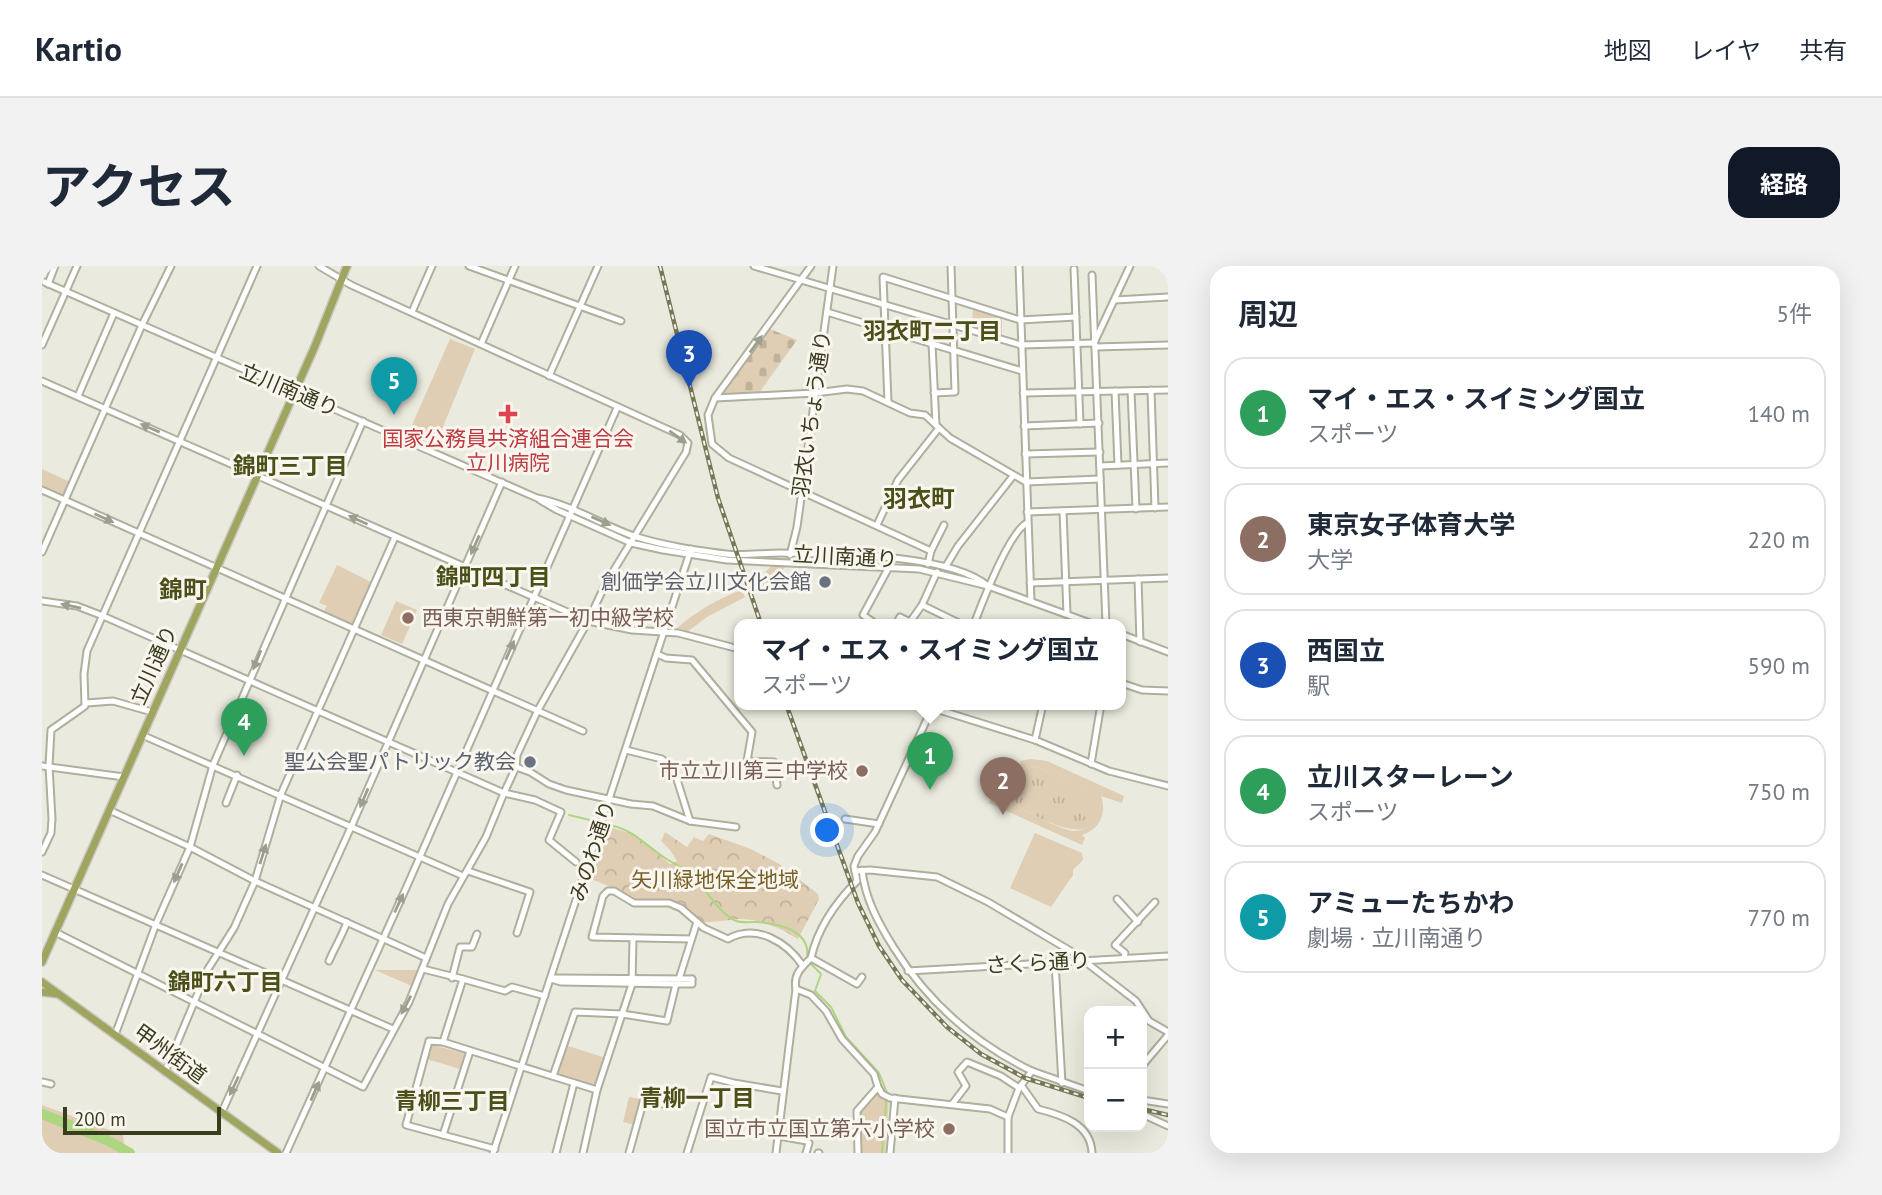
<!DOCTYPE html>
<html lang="ja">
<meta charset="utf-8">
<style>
body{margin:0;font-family:"PT Sans","Noto Sans JP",sans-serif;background:#f2f2f3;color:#1f2937}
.controls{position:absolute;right:21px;bottom:21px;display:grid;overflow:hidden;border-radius:14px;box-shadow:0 7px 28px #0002}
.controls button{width:63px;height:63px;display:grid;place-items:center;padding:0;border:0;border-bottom:2px solid #e0e1e3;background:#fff;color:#1f2937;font:35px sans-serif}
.scale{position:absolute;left:21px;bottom:18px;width:158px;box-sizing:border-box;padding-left:7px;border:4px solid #3a3c1e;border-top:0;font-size:19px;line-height:24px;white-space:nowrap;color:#3a3c1e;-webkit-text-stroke:5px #f8f6ef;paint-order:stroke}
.you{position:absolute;left:786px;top:565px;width:24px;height:24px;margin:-18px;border:5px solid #fff;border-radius:50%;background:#1a73e8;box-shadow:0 0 0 10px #1a73e833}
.badge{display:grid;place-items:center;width:46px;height:46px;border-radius:50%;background:#111827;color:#fff;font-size:23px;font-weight:700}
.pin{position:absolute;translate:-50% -58px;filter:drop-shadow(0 2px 4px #0008)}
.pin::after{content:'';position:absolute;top:37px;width:24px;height:21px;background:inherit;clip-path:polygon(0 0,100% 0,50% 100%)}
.popup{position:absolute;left:692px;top:353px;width:392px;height:91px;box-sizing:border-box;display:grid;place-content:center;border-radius:14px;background:#fff;filter:drop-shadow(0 2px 5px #0005);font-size:23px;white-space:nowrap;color:#747a83}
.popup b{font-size:26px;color:#1f2937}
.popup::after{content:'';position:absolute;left:50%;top:100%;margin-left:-14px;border:14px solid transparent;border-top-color:#fff}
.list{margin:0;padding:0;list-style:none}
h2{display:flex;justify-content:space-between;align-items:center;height:91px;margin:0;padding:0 28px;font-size:30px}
h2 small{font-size:23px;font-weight:400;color:#747a83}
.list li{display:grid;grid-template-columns:46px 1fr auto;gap:21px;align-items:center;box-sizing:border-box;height:112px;margin:0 14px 14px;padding:0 14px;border:2px solid #e0e1e3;border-radius:21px}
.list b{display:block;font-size:26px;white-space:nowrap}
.list p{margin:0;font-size:23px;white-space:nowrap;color:#747a83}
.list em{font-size:23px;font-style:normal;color:#747a83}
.map{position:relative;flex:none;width:1126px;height:887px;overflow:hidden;border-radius:21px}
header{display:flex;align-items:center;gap:42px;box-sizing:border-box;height:98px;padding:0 35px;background:#fff;border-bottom:2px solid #e0e1e3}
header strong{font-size:33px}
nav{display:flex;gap:38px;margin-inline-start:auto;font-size:24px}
.intro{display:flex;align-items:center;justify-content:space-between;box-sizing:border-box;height:168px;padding:0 42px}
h1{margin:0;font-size:49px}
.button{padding:18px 32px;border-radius:21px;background:#111827;color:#fff;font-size:24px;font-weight:700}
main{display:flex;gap:42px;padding:0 42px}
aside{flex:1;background:#fff;border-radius:21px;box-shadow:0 7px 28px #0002}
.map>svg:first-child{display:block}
.grass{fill:url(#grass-tufts)}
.forest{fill:url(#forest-crowns)}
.cemetery{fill:url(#cemetery-stones)}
.park{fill:#dfceb4;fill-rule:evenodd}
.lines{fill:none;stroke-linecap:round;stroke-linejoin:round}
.stream{stroke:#acd680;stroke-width:2}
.river{stroke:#acd680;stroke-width:10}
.minor-casing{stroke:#afaf9d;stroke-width:9}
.major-casing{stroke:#c8c8c0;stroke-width:10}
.minor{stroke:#fff;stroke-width:5}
.major{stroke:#9fa55e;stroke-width:7}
.rail-casing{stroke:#767858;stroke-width:4.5}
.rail{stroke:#f8f6ef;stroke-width:2;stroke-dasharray:5;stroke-linecap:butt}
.oneway{fill:#9c9e8e}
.health-dot{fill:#e0444e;stroke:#f8f6ef;stroke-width:2.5}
.worship-dot{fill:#6b7280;stroke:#f8f6ef;stroke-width:2.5}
.education-dot{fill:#8d6e63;stroke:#f8f6ef;stroke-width:2.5}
.labels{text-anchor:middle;stroke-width:6;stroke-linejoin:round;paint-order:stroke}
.street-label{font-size:21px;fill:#3a3c1e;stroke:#f8f6ef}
.health-label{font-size:21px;fill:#be3a42;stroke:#f8f6ef}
.worship-label{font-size:21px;fill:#5b616d;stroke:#f8f6ef;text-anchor:end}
.education-label{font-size:21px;fill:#785e54;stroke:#f8f6ef;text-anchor:end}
.park-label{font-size:21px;fill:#766025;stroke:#f8f6ef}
.neighbourhood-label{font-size:23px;font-weight:bold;fill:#4a5018;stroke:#f8f6ef}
.quarter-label{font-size:24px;font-weight:bold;fill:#4a5018;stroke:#f8f6ef}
</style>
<header>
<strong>Kartio</strong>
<nav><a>地図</a><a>レイヤ</a><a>共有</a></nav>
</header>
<div class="intro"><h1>アクセス</h1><a class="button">経路</a></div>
<main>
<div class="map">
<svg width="1126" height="887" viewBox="0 0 1126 887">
<defs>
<pattern id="grass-tufts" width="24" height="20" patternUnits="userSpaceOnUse" patternTransform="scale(1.75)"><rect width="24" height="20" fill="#dfceb4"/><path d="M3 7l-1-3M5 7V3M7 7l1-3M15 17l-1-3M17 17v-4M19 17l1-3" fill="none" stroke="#c0b29a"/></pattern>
<pattern id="forest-crowns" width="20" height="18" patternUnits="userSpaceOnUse" patternTransform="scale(1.75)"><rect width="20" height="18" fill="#dfceb4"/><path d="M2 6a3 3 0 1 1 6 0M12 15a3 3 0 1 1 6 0" fill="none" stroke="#c0b29a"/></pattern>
<pattern id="cemetery-stones" width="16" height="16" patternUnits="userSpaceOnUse" patternTransform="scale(1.75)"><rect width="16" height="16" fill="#dfceb4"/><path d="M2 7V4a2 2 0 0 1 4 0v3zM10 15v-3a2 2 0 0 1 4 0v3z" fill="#c0b29a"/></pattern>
</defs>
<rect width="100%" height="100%" fill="#ebeade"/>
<!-- grass -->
<path class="grass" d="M 986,501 L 995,501 L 1048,526 L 1053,532 C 1053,538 1054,548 1052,554 C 1044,579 986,548 974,538 C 964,522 969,508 986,501 Z"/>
<!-- forest -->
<path class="forest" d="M 562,560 L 592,568 L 628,598 L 635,595 L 628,584 L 619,575 L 623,566 L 645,581 L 652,571 L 661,575 L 667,568 L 709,583 L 739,599 L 776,628 L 777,633 L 756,673 C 738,662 719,653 697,653 C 685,654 674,656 662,656 L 632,634 L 594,635 L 569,621 L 546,612 Z"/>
<!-- cemetery -->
<polygon class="cemetery" points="728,63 755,74 717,127 677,129"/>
<!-- park -->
<g class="park">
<polygon points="931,41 960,50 960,71 930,62"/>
<polygon points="408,73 433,83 393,180 366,168"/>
<polygon points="0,203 28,216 21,232 0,222"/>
<polygon points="295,299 331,317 312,360 281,347 285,340 277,337"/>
<polygon points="730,299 744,300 728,319 713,327 709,316 719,311"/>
<path d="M 700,324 L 703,331 L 665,351 L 645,366 L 635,362 C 655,345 675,333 700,324 Z"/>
<polygon points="354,335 375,344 360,378 339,369"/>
<path d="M 989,493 L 1005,495 L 1082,530 L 1080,537 L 1059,530 C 1065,548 1058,563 1040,569 L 1043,572 L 1040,579 L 947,537 L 950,529 L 964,535 C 959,519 964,506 979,497 L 978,495 ZM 995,501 L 1049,527 L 1045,530 L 1046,526 L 1040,523 L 1038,527 L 1044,530 L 1039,542 L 1043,551 L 1051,555 C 1047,561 1040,565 1032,565 C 1020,564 983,546 974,538 L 968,523 L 988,531 L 991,524 L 970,515 C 974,505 983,500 995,501 Z"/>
<polygon points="993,567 1040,587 1041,594 1031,604 1031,609 1009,641 968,622"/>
<polygon points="333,704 376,704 370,720"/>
<polygon points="389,779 423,787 418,803 385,793"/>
<polygon points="523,779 564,792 554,823 512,809"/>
<polygon points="836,824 838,831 847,834 843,887 819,887 817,845"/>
<polygon points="587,831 599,833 593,859 581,856"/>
<polygon points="0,839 81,869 83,887 0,887"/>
</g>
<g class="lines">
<!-- stream -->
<g class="stream">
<polyline points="527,549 552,555"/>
<path d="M 571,560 C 594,565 606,582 626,594 C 636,600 644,603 653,612 C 663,623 680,650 694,655 C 700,657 709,656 715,656 C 737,658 769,664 765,692"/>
<polyline points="768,697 779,708 773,725 789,741 804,771 837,807 845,827 840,887"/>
</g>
<!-- river -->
<polyline class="river" points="0,848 65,874 88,887"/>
<!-- minor casing -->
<g class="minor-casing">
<g id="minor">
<polyline points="427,0 579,55"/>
<polyline points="712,0 979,79 1052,77"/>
<polyline points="769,0 673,132 666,149 670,178 687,192 889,285"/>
<polyline points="977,0 989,335"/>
<polyline points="1032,3 1038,158"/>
<polyline points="1050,9 1064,358"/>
<path d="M 0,15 L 495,232 C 531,239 561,260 595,271 C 624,280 654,284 684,288 C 702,290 720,287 738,287 C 790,288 907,287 946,320"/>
<polyline points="6,18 13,0"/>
<polyline points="1073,34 1126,31"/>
<polyline points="370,46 390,0"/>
<polyline points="785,46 980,105"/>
<polyline points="1052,77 1088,0"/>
<polyline points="439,78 473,0"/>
<polyline points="890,78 894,159"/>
<polyline points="0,79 35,0"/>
<polyline points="1053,81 1126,79"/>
<polyline points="507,110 556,0"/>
<polyline points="0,115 546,355 590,364 636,367 697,383"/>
<polyline points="1109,124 1113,242"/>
<polyline points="1073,125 1076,199"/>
<polyline points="1089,125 1094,243"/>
<polyline points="892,127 913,126 909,0"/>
<polyline points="981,127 1126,124"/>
<polyline points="36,130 72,47"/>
<polyline points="673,132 773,127 805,123 821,125 868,147 883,149 908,172 984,216 1058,213"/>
<polyline points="846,136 841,11 978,54 1034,51"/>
<polyline points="982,160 1057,157"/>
<polyline points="983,188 1058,186"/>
<polyline points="1058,200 1126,197"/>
<polyline points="0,224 541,465"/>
<polyline points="498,234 515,244 589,277 621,284 685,294 877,303 946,320 1051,358"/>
<polyline points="1021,245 1025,348"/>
<polyline points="985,246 1126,241"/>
<polyline points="835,259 856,214 897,162"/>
<polyline points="0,286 100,59 129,0"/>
<polyline points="748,289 755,261 791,0"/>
<polyline points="886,298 889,285 902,259"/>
<polyline points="904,300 916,280 971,210"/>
<polyline points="1096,313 1098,376"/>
<polyline points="988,317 1126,312"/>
<polyline points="0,335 35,340 61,350 462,527 493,534 519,546 507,574 534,596"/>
<polyline points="880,339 919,358"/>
<polyline points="834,358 821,349 847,301"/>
<polyline points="854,358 858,351 868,356 880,339 895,306"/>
<path d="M 932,358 C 940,337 967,266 985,257"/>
<polyline points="1079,368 1126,386"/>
<polyline points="615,388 624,392 650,394 710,466 705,495 732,496 735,519"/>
<polyline points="1079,417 1100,424 1126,425"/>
<polyline points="44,437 71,435 110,446"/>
<polyline points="878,438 993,474 1067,505 1126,520"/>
<polyline points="100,469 421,610"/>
<polyline points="993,474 1001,438"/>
<polyline points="584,484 620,493 632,504 648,555"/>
<polyline points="1049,498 1059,438"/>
<polyline points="0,500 82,511"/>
<polyline points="474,501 488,506 507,518 524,524 589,538 611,540 648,555 694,561"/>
<polyline points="184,537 195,509"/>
<polyline points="67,544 148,581 213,615 384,692"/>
<polyline points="803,553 837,558"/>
<polyline points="0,586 9,567 10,553 7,500 9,464 43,440 42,408 45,385 215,0"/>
<path d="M 820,604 C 823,633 837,658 852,682 C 886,736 932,777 990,805 L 977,822"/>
<polyline points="426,605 488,626 475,667"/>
<polyline points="813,605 828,604 895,611 946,636 1032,687 1094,735 1107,755 1126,766"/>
<polyline points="0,609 351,763"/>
<polyline points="1075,633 1096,656"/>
<polyline points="13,666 321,821 367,736 406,638 444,571 462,527 474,501 475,489 496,444 546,355 564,317 644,186 646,177 638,169 309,19 277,0"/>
<path d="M 649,673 L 550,671 L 561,630 L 566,625 L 572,625 L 592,637 L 627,637 L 639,642 L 662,662 L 686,673 C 714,657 745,676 761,700"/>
<path d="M 769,692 C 759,702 751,709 754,723 L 769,729 L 784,745 L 800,773 L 832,808 L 836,821 L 815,845 L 816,887"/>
<polyline points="1082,692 1083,687 1073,679 1113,636"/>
<path d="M 287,695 C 293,681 300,670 305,656"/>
<polyline points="1013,696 1020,817"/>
<polyline points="381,703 421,713 401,776"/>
<polyline points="866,705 1126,690"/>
<path d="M 820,711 L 815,718 L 769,692 C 776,661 793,637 815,615 L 812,600 L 816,590 L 833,566 L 892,438"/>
<polyline points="410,712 418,681 430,681 435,668"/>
<polyline points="512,712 650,713"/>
<polyline points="421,713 463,725 470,721 503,730"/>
<polyline points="509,713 519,716 634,718 650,718 650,713"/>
<polyline points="637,713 655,656"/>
<polyline points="73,769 114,658 148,581 171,499 321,155"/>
<polyline points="1100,800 1126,769"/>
<polyline points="990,805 1047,825"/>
<polyline points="123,806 166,703 192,662 213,615 239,528 353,271"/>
<polyline points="511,810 533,746 580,748 625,755 634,718"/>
<polyline points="0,816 9,818"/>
<path d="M 979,819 L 996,843 C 1020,849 1049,858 1050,887"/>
<polyline points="836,821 840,828 848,832 948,843 966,851 977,822 959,810 925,796 916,806 924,820 911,837"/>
<polyline points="1100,834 1126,838"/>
<polyline points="179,848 310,559 460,216"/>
<polyline points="1100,848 1126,860"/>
<polyline points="966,851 966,887"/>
<polyline points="401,869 428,785"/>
<polyline points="737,870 765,875 767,877 764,887"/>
<polyline points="453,883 364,859 387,775 401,776 555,824"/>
<polyline points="244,887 365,620 575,142"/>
<polyline points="451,887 649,283"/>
<polyline points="514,887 532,817"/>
<polyline points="541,887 555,824 590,718 591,672"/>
<polyline points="587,887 602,833 621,838"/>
<polyline points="645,887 669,811 692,817 740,825"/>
<polyline points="734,887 754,723"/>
<polyline points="776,887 777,887"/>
<polyline points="848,887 853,832"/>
</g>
</g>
<!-- major casing -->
<g class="major-casing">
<g id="major">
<polyline points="0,696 273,80 305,0"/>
<polyline points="0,716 236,887"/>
<polyline points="0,726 16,728"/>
</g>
</g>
<!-- minor -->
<use href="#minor" class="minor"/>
<!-- major -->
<use href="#major" class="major"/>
<!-- rail casing -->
<g class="rail-casing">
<g id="rail">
<polyline points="618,0 676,232 719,358"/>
<polyline points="744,438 816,637 837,680 860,714 905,761 939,788 983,812 1047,832"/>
<polyline points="1100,843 1126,849"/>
</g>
</g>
<!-- rail -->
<use href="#rail" class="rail"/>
</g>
<!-- one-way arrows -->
<defs><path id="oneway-solid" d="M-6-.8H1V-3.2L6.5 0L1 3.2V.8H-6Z" transform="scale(1.75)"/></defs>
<g class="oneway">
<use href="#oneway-solid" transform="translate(714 78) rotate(-54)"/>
<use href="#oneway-solid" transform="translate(108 162) rotate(-157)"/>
<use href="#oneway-solid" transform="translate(636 171) rotate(35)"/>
<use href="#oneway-solid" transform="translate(62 252) rotate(24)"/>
<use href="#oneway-solid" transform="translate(316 254) rotate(-156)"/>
<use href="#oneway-solid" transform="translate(559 255) rotate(24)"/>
<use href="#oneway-solid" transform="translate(433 279) rotate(114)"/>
<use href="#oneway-solid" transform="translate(29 340) rotate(-168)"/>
<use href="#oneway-solid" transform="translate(468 384) rotate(-66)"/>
<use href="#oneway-solid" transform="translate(215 394) rotate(112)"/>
<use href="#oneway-solid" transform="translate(322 532) rotate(113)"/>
<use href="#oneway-solid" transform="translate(221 588) rotate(-73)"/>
<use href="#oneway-solid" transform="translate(136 607) rotate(114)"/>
<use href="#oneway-solid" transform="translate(357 637) rotate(-65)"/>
<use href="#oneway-solid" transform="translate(364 739) rotate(118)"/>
<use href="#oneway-solid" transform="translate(192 820) rotate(115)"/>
<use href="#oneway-solid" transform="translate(273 825) rotate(-66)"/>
</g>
<!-- markers -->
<path class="health-dot" d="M462.5 137.5h7v7h7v7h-7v7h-7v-7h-7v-7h7z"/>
<g class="worship-dot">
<circle cx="783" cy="316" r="7"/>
<circle cx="488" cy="496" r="7"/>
</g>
<g class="education-dot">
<circle cx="366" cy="352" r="7"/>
<circle cx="820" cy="505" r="7"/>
<circle cx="907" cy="863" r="7"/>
</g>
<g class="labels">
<!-- street labels -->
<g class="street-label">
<text transform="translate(247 124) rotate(23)" y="7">立川南通り</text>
<text transform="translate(770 148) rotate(-82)" y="7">羽衣いちょう通り</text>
<text transform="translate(803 291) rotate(3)" y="7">立川南通り</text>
<text transform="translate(112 399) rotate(-66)" y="7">立川通り</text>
<text transform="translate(551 585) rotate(-72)" y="7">みのわ通り</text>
<text transform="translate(996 697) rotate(-3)" y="7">さくら通り</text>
<text transform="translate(128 788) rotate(36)" y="7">甲州街道</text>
</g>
<!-- health labels -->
<g class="health-label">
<text x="466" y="180">国家公務員共済組合連合会<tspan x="466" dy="24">立川病院</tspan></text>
</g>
<!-- worship labels -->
<g class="worship-label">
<text x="769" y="323">創価学会立川文化会館</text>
<text x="474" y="503">聖公会聖パトリック教会</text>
</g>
<!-- education labels -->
<g class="education-label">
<text x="380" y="359" text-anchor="start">西東京朝鮮第一初中級学校</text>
<text x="806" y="512">市立立川第三中学校</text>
<text x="893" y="870">国立市立国立第六小学校</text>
</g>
<!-- park labels -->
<g class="park-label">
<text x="673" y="621">矢川緑地保全地域</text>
</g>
<!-- neighbourhood labels -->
<g class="neighbourhood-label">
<text x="890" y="73">羽衣町二丁目</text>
<text x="248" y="208">錦町三丁目</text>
<text x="451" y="319">錦町四丁目</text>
<text x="183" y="724">錦町六丁目</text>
<text x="655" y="840">青柳一丁目</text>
<text x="410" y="843">青柳三丁目</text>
</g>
<!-- quarter labels -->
<g class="quarter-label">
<text x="877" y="241">羽衣町</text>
<text x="141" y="332">錦町</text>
</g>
</g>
</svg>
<div class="controls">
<button>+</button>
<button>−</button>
</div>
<div class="scale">200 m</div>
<div class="you"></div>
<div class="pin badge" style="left:888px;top:524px;background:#2e9e5b">1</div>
<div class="popup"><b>マイ・エス・スイミング国立</b>スポーツ</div>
<div class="pin badge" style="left:961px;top:549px;background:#8d6e63">2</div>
<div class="pin badge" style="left:647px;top:122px;background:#1a4fb4">3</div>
<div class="pin badge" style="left:202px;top:490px;background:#2e9e5b">4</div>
<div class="pin badge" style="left:352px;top:149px;background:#0f9aa8">5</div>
</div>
<aside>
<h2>周辺<small>5件</small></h2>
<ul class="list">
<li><span class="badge" style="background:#2e9e5b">1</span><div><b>マイ・エス・スイミング国立</b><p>スポーツ</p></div><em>140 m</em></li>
<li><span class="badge" style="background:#8d6e63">2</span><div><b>東京女子体育大学</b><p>大学</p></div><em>220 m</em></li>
<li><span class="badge" style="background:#1a4fb4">3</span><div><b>西国立</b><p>駅</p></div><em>590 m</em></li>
<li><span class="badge" style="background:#2e9e5b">4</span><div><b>立川スターレーン</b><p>スポーツ</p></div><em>750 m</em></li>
<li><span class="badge" style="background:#0f9aa8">5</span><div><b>アミューたちかわ</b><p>劇場 · 立川南通り</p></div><em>770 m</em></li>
</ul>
</aside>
</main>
